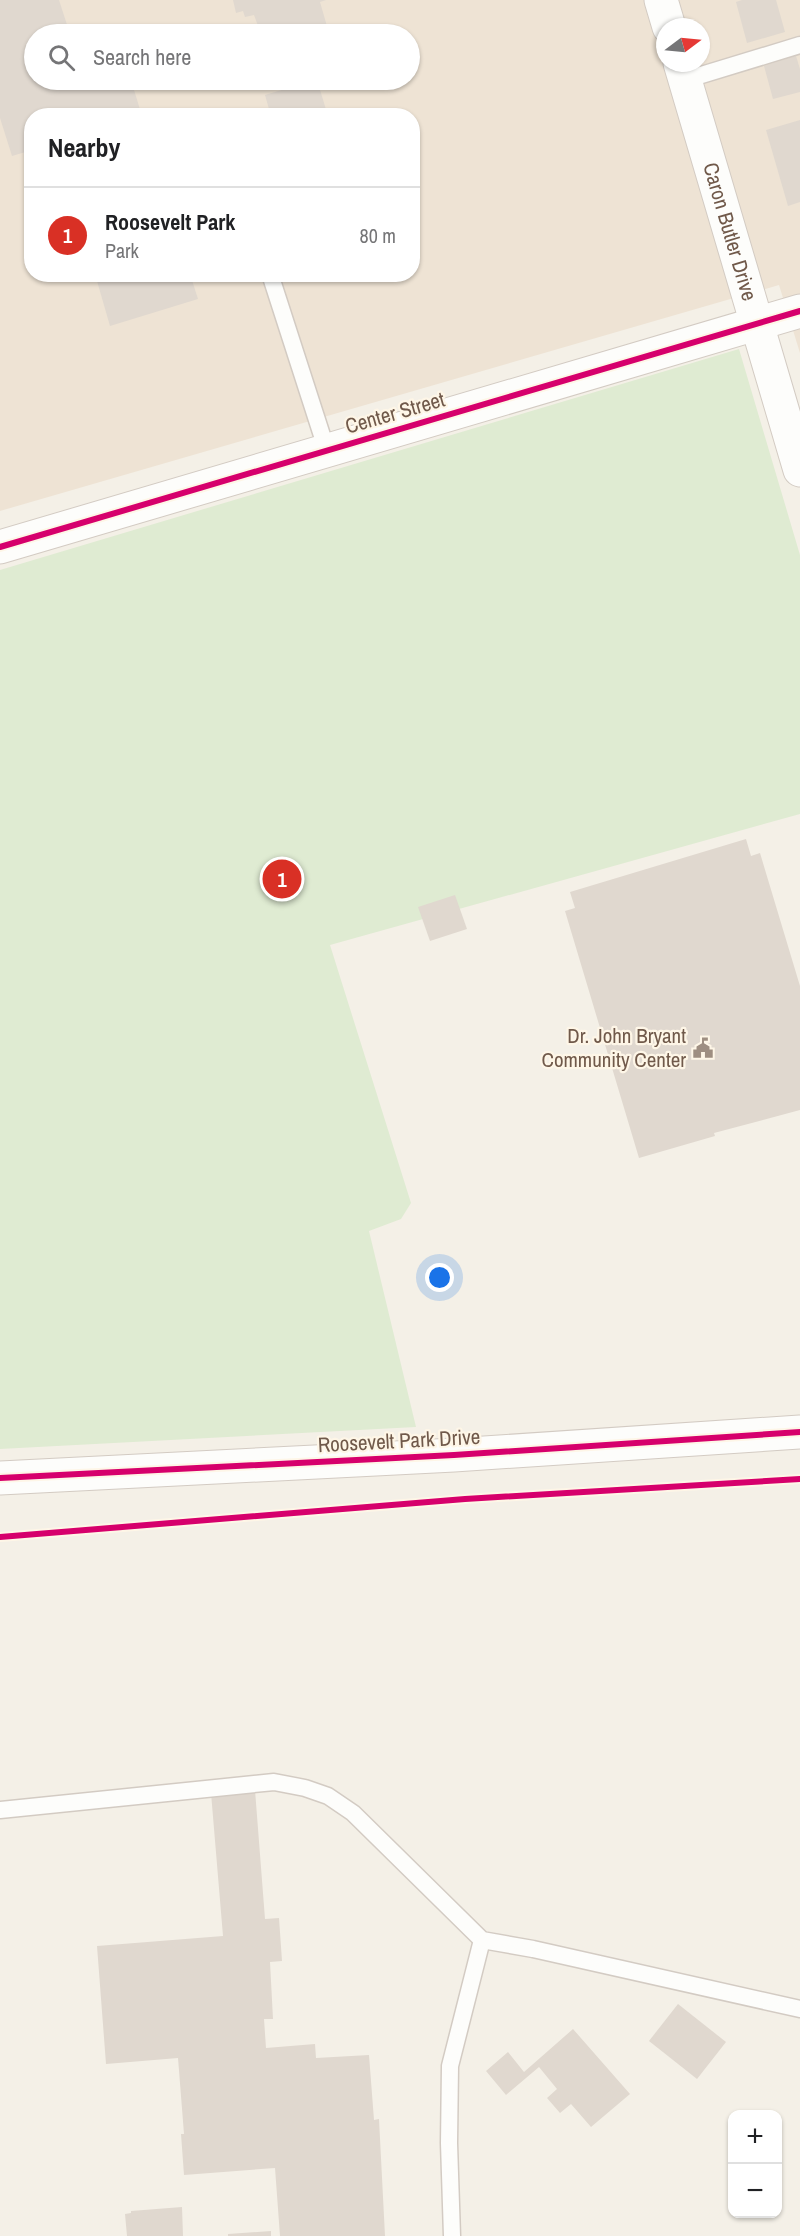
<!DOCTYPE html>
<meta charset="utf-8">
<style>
body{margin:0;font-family:"Archivo Narrow",sans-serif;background:#f2f2f2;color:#202124}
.controls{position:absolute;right:18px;bottom:18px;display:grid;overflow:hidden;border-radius:12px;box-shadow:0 2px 4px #0004}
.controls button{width:54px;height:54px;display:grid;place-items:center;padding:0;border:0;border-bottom:2px solid #e0e0e0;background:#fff;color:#202124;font:30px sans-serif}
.compass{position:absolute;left:656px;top:18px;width:54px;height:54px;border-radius:50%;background:#fff;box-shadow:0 2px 4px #0004;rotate:74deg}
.you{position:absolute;left:440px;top:1278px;width:21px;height:21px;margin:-15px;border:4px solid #fff;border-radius:50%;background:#1a73e8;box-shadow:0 0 0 9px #1a73e833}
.badge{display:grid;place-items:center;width:39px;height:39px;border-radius:50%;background:#d93025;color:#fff;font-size:20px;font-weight:700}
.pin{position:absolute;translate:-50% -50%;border:3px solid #fff;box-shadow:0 2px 6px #0006}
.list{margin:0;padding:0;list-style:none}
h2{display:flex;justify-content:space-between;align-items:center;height:78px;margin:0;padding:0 24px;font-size:26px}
h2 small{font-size:20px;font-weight:400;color:#757577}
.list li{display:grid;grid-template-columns:39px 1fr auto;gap:18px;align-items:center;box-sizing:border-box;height:96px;padding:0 24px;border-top:2px solid #e0e0e0}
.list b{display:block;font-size:22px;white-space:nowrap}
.list p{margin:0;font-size:20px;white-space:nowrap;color:#757577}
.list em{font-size:20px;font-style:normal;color:#757577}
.icon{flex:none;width:33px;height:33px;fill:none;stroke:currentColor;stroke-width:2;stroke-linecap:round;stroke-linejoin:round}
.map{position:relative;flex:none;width:800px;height:2236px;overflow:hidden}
.search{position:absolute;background:#fff;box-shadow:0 2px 4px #0004;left:24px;top:24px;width:396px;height:66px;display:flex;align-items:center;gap:15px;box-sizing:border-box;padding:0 21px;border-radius:33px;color:#757577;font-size:22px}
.panel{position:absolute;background:#fff;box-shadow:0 2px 4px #0004;left:24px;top:108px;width:396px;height:174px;border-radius:24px}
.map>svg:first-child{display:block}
.residential{fill:#eee3d4;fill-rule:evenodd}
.green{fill:#dfebd2}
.building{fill:#e0d8cf}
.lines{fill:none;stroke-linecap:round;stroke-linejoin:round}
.service-casing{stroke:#d3cbc3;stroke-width:19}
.minor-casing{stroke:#d3cbc3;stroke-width:35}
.tertiary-casing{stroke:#d3cbc3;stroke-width:35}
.service{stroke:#fdfdfb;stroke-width:16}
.minor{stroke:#fdfdfb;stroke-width:33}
.tertiary{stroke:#fdfdfb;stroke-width:33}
.cycleway-casing{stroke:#fef6e7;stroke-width:10}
.cycleway{stroke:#d6006c;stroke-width:6}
.labels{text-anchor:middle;stroke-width:4.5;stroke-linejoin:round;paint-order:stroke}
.street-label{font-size:21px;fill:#70594a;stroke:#fef6e7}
.poi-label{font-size:21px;fill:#70594a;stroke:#fef6e7;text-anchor:end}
</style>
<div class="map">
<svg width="800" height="2236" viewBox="0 0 800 2236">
<rect width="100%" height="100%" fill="#f4f0e7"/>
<!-- residential -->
<path class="residential" d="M 0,0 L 800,0 L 800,353 L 779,285 L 0,511 ZM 665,27 L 701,27 L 701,63 L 665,63 ZM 34,34 L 410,34 L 410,80 L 34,80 ZM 32,116 L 412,116 L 412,274 L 32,274 Z"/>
<!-- green -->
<polygon class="green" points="739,349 800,555 800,814 330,945 411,1203 401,1219 369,1231 416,1427 0,1449 0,570"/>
<!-- building -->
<g class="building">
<polygon points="0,0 59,0 70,34 34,34 34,80 131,80 142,116 32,116 32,150 12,156 0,118"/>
<polygon points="233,0 326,0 320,2 329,33 293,34 291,27 261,34 254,15 245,17 243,11 236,13"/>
<polygon points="742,0 776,0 785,32 747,43 736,2"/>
<polygon points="796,56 800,69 800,92 773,99 764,66"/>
<polygon points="307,80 317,80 328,116 271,116 265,95 308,82"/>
<polygon points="800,120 800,202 788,206 766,130"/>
<polygon points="95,274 190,274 198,299 110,326"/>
<polygon points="746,839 751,856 760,853 800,986 800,1110 714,1133 715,1136 639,1158 565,911 575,908 570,892"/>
<polygon points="455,895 467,929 430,941 418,907"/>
<polygon points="255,1790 265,1919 279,1918 282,1961 270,1962 273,2019 264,2019 266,2048 315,2044 316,2058 369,2055 374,2120 379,2119 385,2236 280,2236 275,2168 184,2175 181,2134 184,2134 178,2058 106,2064 97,1946 223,1936 211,1793"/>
<polygon points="678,2004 726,2042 697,2079 649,2041"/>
<polygon points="573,2029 630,2094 591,2127 571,2104 560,2113 547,2098 557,2089 539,2067 506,2095 486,2071 508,2052 524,2072"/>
<polygon points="182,2207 183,2236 127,2236 125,2214 131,2213 131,2211"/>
<polygon points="271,2231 271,2236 228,2236 228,2234"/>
</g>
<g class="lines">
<!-- service casing -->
<g class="service-casing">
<g id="service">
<polyline points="685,80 800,45"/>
<polyline points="270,274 327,451"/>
<polyline points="0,1810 274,1782 305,1788 328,1796 353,1813 482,1940 533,1949 800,2009"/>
<polyline points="452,2236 449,2143 450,2066 482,1940"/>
</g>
</g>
<!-- minor casing -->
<g class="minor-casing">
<g id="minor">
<polyline points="661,0 669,27"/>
<path id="s1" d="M 680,63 L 800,470"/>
<polyline points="0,547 800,311"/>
</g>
</g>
<!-- tertiary casing -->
<g class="tertiary-casing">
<polyline id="tertiary" points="0,1478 454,1455 800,1432"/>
</g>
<!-- service -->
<use href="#service" class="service"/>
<!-- minor -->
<use href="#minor" class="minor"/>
<!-- tertiary -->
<use href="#tertiary" class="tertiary"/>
<!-- cycleway casing -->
<g class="cycleway-casing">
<g id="cycleway">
<polyline points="0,547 800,311"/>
<polyline points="0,1478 454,1455 800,1432"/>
<polyline points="0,1537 465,1499 800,1479"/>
</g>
</g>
<!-- cycleway -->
<use href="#cycleway" class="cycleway"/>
</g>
<!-- icons -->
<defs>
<g id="civic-bare" transform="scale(1.62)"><path d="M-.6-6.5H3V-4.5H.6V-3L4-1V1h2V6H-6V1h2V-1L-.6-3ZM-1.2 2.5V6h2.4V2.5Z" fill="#9e8e81" stroke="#fef6e7" stroke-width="2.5" paint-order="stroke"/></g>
</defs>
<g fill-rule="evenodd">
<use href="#civic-bare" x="703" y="1048"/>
</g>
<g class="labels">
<!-- street labels -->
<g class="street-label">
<text dy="7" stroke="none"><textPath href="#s1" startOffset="176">Caron Butler Drive</textPath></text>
<text transform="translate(395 413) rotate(-16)" y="7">Center Street</text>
<text transform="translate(399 1441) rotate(-3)" y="7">Roosevelt Park Drive</text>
</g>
<!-- poi labels -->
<g class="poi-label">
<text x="686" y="1043">Dr. John Bryant<tspan x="686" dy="24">Community Center</tspan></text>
</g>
</g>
</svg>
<div class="controls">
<button>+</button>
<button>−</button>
</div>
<svg class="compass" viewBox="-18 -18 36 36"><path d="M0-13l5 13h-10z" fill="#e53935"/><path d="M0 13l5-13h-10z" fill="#757577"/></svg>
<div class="you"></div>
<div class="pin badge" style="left:282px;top:879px">1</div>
<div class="search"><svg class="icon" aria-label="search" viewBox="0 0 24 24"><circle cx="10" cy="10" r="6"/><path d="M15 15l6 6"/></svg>Search here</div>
<section class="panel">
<h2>Nearby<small></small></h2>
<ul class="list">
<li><span class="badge">1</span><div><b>Roosevelt Park</b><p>Park</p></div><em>80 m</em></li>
</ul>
</section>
</div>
